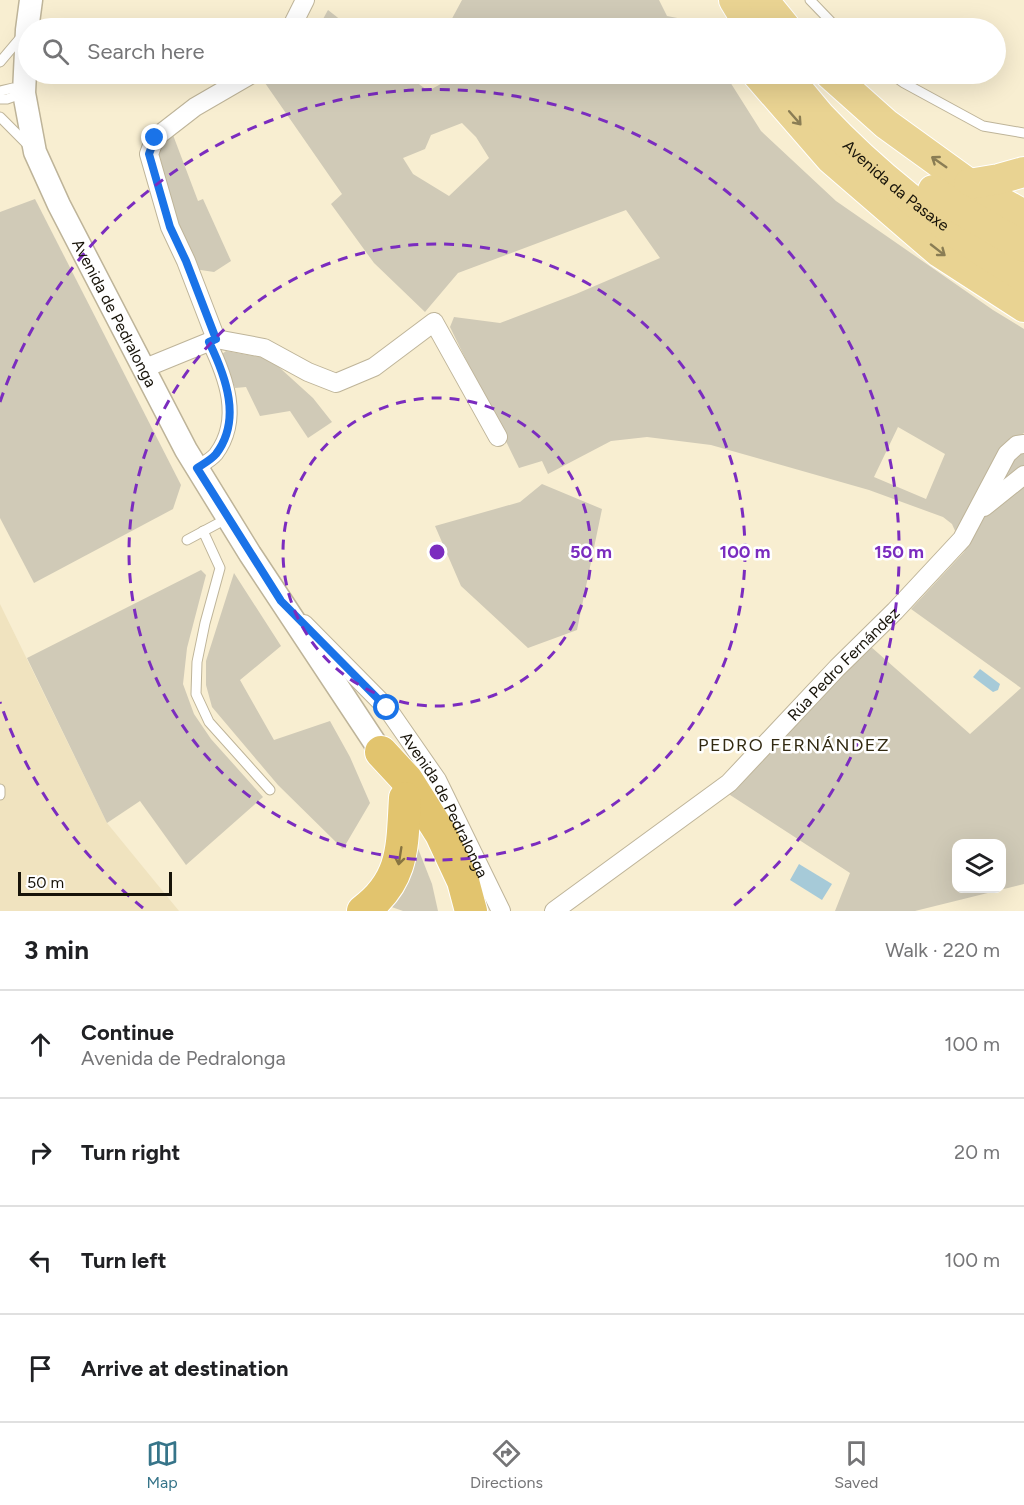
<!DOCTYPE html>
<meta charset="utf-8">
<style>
body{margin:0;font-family:Figtree,sans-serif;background:#f6f6f6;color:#202124}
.controls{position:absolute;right:18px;bottom:18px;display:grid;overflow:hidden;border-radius:12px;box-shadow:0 6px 24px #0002}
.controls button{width:54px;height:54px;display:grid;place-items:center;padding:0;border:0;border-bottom:2px solid #e0e0e0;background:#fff;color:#202124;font:30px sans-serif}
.scale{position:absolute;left:18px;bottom:15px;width:154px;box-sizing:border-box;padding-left:6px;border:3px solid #171309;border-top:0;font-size:16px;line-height:21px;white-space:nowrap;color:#171309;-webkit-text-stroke:4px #fff;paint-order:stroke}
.stop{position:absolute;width:18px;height:18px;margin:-14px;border:4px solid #1a73e8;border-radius:50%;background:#fff}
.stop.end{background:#1a73e8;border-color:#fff;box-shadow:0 2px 6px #0008}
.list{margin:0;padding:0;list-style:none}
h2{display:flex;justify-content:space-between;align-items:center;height:78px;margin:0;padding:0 24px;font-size:26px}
h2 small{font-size:20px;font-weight:400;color:#757577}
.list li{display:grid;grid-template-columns:39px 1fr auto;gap:18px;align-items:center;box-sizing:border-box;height:108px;padding:0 24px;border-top:2px solid #e0e0e0}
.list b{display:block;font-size:22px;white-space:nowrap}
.list p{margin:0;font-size:20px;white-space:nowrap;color:#757577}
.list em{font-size:20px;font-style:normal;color:#757577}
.icon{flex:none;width:33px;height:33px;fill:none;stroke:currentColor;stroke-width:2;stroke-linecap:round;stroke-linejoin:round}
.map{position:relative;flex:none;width:1024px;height:911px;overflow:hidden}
.search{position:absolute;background:#fff;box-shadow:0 6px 24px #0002;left:18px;right:18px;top:18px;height:66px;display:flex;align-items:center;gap:15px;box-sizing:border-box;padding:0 21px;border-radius:33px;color:#757577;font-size:22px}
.sheet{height:510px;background:#fff}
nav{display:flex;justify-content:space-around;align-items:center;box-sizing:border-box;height:84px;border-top:2px solid #e0e0e0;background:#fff;font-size:16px;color:#757577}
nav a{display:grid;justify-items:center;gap:3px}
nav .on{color:#367489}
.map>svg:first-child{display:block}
.built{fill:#f0e3bf}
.green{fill:#d0cab7;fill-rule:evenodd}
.water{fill:#a6cad8}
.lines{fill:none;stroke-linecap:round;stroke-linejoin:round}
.service-casing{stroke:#beb499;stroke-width:11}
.pedestrian-casing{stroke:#beb499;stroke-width:16}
.minor-casing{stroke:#beb499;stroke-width:20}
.tertiary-casing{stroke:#beb499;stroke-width:25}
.primary-casing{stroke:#fff;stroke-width:32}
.trunk-casing{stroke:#fff;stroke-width:34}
.service{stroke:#fff;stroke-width:9}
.pedestrian{stroke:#fff;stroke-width:14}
.minor{stroke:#fff;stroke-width:18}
.tertiary{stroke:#fff;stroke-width:22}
.primary{stroke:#e9d392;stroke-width:30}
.trunk{stroke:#e2c46e;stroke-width:32}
.oneway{stroke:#8a7d54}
.oneway2{stroke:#877441}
.route{stroke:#1a73e8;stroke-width:8}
.ring{fill:none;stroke:#7b2cbf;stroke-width:3;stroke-dasharray:10 8}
.labels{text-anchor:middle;stroke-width:5;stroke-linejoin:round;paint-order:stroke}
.street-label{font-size:16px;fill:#171309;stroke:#fff}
.neighbourhood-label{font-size:18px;letter-spacing:1.5px;fill:#312911;stroke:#fff}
.centre{fill:#7b2cbf;stroke:#fff;stroke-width:3}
.ring-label{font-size:18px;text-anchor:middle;font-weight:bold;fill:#7b2cbf;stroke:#fff;stroke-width:5;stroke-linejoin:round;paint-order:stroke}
</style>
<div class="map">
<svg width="1024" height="911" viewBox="0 0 1024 911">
<rect width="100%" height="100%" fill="#f8eed1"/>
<!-- built -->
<polygon class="built" points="0,604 107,823 179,911 0,911"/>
<!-- green -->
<g class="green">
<polygon points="462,0 659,0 667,16 693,21 697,28 451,28 448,26"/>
<polygon points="328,10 351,28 318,28"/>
<path d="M 276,74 L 406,74 L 428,91 L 459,74 L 725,74 L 761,131 L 836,201 L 993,310 L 1024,329 L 1024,433 L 1005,444 L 956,533 L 952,524 L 943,517 L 869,490 L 711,445 L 647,437 L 611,441 L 548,474 L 542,461 L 519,468 L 450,327 L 454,317 L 500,323 L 576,294 L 660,258 L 626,210 L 458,273 L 425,312 L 374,263 L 331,204 L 342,194 L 265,83 ZM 462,123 L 476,137 L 489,158 L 449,196 L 413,174 L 403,158 L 425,149 L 431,135 ZM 898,427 L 945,454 L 926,499 L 874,477 Z"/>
<polygon points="173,135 198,201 203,199 231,261 214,272 194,269 172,214 158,158 161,146"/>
<polygon points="35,199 181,485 173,509 34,583 0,518 0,212"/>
<polygon points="226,351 270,359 313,398 332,422 308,438 290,411 260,416 246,387 235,388 222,354"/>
<path d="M 1024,448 L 1024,884 L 915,911 L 835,911 L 850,873 L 727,793 L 870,646 L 970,734 L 1021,688 L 911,609 L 964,552 L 1010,460 ZM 956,844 L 1002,844 L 1002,888 L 956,888 Z"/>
<polygon points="542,484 602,509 577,630 528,648 461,586 435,526 520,502"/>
<polygon points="201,570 206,575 187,648 183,684 194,714 211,739 263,797 186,865 140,801 107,823 27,658"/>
<polygon points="234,573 281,646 240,680 274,740 330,721 350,757 370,803 343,849 278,785 212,707 206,685 206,661"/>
<polygon points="417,846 432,884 438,911 403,911 386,905"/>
</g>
<!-- water -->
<g class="water">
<polygon points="980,669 1000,684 998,690 993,692 973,677"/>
<polygon points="799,864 832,884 822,900 790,880"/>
</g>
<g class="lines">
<!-- service casing -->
<g class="service-casing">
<g id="service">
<polyline points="810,0 837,28"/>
<polyline points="0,62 22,36"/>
<polyline points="891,74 904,83 983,126 1024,133"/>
<polyline points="0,91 13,88 24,93"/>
<polyline points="0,99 7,99 24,93"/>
<polyline points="0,117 28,145"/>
<polyline points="203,531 220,568 205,623 197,662 196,694 209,722 270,790"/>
<polyline points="187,540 228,518"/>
<polyline points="0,789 0,795"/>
</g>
</g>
<!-- pedestrian casing -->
<g class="pedestrian-casing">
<path id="pedestrian" d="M 197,468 C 203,464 211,460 216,454 C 242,419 226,377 209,342"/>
</g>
<!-- minor casing -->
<g class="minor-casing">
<g id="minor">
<polyline points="291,28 305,0"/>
<polyline points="216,339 186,261 170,227 149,154 155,138 195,107 252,74"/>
<polyline points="145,368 216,339 264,348 308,372 336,383 374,367 434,322 498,437"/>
<polyline points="984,507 1024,475"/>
<path id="s1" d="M 304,624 L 387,708 L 437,780 L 501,911"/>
<path id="s2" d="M 554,911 L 729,783 L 837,668 L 895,611 L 962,539 L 1007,454 L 1017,445 L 1024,444"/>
</g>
</g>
<!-- tertiary casing -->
<g class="tertiary-casing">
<g id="tertiary">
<path id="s3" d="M 31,0 L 27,30 L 24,93 L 35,152 L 59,205 L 186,450 L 250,554 L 381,752"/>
</g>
</g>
<!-- primary casing -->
<g class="primary-casing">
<g id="primary">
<polyline points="734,0 751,28"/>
<polyline points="764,1 786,28"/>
<polyline points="757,74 831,159 939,252 1024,307"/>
<path id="s4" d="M 785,74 C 797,88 808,102 820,116 C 879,179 950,233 1024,277"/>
<polyline points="830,74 886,124 969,184 1024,215"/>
<polyline points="969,184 999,179 1024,172"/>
<polyline points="933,190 954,206 1024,247"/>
</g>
</g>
<!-- trunk casing -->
<g class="trunk-casing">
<g id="trunk">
<polyline points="381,752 407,780 441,834 463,881 471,911"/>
<path d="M 363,911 C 405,880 402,845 405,798"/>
</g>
</g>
<!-- service -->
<use href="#service" class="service"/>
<!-- pedestrian -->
<use href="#pedestrian" class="pedestrian"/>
<!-- minor -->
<use href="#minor" class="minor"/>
<!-- tertiary -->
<use href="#tertiary" class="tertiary"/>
<!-- primary -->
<use href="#primary" class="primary"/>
<!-- trunk -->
<use href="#trunk" class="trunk"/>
</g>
<!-- one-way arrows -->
<defs><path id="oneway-shaft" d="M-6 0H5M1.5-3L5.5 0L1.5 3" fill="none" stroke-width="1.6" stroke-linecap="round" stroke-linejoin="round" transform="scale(1.5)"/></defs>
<g class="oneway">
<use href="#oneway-shaft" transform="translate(795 118) rotate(49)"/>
<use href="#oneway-shaft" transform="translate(939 162) rotate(-145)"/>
<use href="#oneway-shaft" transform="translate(938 250) rotate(38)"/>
</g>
<use class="oneway2" href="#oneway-shaft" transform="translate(400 856) rotate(99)"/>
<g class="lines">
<!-- route -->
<path class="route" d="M 155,138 L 149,154 L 170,227 L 186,261 L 216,339 L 209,342 C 226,377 242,420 216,454 C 211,460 203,464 197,468 L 281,601 L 387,708"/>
</g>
<!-- distance rings -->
<g class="ring">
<circle cx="437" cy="552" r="154"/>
<circle cx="437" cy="552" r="308"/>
<path d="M143 908A462 462 0 0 1 0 702M0 402A462 462 0 1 1 731 908"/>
</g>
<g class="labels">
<!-- street labels -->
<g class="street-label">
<text dy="6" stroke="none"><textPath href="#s4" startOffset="158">Avenida da Pasaxe</textPath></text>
<text dy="6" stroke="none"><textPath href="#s3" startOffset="333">Avenida de Pedralonga</textPath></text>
<text dy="6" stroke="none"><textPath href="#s2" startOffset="382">Rúa Pedro Fernández</textPath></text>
<text dy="6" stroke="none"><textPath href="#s1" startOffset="231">Avenida de Pedralonga</textPath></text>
</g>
<!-- neighbourhood labels -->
<g class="neighbourhood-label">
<text x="794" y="751">PEDRO FERNÁNDEZ</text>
</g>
</g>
<circle cx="437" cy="552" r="9" class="centre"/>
<g class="ring-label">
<text x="591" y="558">50 m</text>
<text x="745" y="558">100 m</text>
<text x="899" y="558">150 m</text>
</g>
</svg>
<div class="controls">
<button><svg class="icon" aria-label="layers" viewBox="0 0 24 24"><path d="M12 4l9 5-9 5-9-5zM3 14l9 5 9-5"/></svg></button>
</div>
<div class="scale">50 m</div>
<div class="stop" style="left:387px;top:708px"></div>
<div class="stop end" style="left:155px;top:138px"></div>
<div class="search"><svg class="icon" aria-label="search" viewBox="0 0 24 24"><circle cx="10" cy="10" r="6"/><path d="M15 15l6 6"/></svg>Search here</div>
</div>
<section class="sheet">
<h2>3 min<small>Walk · 220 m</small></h2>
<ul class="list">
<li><svg class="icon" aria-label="ahead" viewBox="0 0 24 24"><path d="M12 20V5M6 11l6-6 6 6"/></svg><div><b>Continue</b><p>Avenida de Pedralonga</p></div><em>100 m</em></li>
<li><svg class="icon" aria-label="right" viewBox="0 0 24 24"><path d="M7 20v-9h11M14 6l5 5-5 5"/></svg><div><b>Turn right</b></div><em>20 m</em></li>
<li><svg class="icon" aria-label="left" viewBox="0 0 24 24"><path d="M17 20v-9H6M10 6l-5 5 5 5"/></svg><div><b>Turn left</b></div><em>100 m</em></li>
<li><svg class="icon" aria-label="arrive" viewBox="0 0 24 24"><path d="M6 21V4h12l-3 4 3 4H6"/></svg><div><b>Arrive at destination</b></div></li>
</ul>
</section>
<nav>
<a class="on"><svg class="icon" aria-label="map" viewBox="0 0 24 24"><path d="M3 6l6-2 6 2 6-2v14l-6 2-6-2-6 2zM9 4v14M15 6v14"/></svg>Map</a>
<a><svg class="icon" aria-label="directions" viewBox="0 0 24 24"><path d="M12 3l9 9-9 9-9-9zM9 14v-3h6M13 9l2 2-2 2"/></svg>Directions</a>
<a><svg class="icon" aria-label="saved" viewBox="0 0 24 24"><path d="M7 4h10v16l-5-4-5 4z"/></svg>Saved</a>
</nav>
